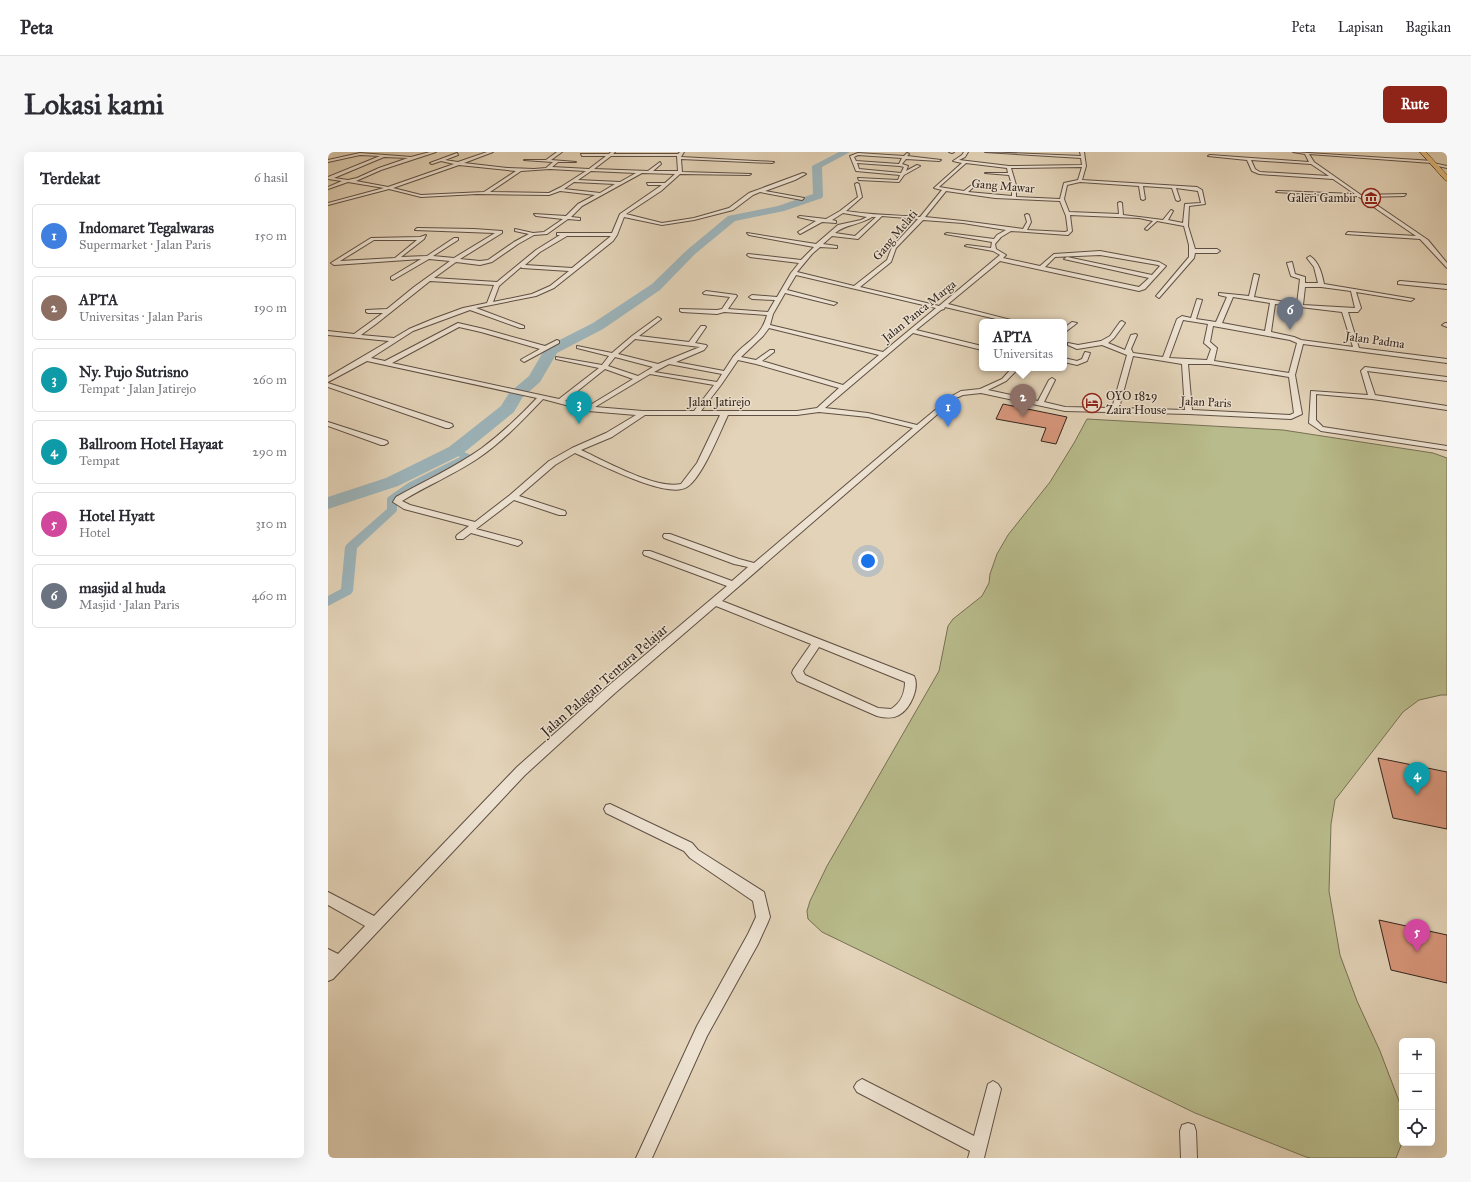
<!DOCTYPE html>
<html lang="id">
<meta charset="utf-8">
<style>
body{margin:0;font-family:"IM FELL Great Primer",serif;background:#f7f7f7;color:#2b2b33}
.controls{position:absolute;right:12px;bottom:12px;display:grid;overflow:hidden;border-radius:6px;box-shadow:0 4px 16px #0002}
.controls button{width:36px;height:36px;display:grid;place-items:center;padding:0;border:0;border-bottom:1px solid #e1e1e2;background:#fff;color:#2b2b33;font:20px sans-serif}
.you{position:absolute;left:540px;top:409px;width:14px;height:14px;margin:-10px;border:3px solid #fff;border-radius:50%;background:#1a73e8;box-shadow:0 0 0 6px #1a73e833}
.badge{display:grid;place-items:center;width:26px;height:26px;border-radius:50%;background:#8f2418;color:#fff;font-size:13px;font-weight:700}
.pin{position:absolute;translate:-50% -33px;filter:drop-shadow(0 1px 2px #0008)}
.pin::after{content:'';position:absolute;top:21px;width:14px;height:12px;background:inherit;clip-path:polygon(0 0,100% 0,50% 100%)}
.popup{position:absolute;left:651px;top:167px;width:88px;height:52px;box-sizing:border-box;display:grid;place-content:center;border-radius:6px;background:#fff;filter:drop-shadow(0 1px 3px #0005);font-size:13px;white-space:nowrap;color:#7c7c81}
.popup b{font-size:15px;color:#2b2b33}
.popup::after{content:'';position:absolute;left:50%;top:100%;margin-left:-8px;border:8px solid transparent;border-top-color:#fff}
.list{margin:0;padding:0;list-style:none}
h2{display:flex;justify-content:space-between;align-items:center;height:52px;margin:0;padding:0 16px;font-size:17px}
h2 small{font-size:13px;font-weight:400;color:#7c7c81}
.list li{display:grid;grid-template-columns:26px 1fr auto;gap:12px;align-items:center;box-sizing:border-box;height:64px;margin:0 8px 8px;padding:0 8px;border:1px solid #e1e1e2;border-radius:6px}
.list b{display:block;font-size:15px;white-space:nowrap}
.list p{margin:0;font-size:13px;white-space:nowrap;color:#7c7c81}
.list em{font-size:13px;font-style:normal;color:#7c7c81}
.icon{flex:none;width:22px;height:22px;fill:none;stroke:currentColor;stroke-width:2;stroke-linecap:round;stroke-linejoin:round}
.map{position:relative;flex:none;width:1119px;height:1006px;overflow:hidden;border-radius:6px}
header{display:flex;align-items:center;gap:24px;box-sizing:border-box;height:56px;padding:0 20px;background:#fff;border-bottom:1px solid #e1e1e2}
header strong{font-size:19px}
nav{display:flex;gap:22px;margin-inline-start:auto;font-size:14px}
.intro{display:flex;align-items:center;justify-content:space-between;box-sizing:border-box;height:96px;padding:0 24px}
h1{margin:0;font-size:28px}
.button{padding:10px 18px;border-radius:6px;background:#8f2418;color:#fff;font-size:14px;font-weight:700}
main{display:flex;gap:24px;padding:0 24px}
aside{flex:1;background:#fff;border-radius:6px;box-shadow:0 4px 16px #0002}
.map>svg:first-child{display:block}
.green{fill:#b8bb8b;stroke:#767054}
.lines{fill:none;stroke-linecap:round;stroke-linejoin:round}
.canal{fill:#9cb4bb;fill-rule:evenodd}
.river{fill:#9cb4bb;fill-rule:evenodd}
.building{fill:#d9977c;stroke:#33251d}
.minor-casing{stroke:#5f5044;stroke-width:2}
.primary-casing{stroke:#33251d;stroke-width:1}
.minor{fill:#ede2d1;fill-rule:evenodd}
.primary{fill:#e2ba7c;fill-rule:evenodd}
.labels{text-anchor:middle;stroke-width:3;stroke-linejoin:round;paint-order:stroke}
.far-street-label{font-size:12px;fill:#33251d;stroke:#ede2d1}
.far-poi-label{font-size:12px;fill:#33251d;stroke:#ede2d1;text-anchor:end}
.street-label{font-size:14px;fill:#33251d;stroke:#ede2d1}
</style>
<header>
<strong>Peta</strong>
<nav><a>Peta</a><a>Lapisan</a><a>Bagikan</a></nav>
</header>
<div class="intro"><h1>Lokasi kami</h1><a class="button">Rute</a></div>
<main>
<aside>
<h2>Terdekat<small>6 hasil</small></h2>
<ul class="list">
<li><span class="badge" style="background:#3f7fe0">1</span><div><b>Indomaret Tegalwaras</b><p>Supermarket · Jalan Paris</p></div><em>150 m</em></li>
<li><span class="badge" style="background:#8d6e63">2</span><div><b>APTA</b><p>Universitas · Jalan Paris</p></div><em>190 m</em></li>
<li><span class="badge" style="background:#0f9aa8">3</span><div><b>Ny. Pujo Sutrisno</b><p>Tempat · Jalan Jatirejo</p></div><em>260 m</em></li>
<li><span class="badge" style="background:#0f9aa8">4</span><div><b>Ballroom Hotel Hayaat</b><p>Tempat</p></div><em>290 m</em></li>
<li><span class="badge" style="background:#d1479c">5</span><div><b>Hotel Hyatt</b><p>Hotel</p></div><em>310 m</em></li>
<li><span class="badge" style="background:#6b7280">6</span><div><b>masjid al huda</b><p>Masjid · Jalan Paris</p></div><em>460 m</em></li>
</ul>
</aside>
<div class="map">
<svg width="1119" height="1006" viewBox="0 0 1119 1006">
<rect width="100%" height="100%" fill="#e3d3b8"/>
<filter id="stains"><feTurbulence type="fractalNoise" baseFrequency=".005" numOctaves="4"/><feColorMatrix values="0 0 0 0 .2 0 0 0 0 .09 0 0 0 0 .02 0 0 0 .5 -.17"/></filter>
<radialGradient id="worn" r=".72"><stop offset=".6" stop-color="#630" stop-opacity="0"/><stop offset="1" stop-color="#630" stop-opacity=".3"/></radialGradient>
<!-- green -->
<polygon class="green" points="759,267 955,278 1105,301 1119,306 1119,543 1113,543 1091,548 1075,560 1007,648 1003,672 1001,739 1012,803 1029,849 1052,899 1074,957 1074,991 1068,1006 983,1006 978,1005 867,961 494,780 480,767 479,759 482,749 499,714 611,519 620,474 625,467 654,444 661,431 662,422 669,402 680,383 722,330 746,291"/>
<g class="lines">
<!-- canal -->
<polygon class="canal" points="127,296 143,303 145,305 88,335 69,348 69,358 68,360 29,396 25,439 23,442 0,454 0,444 13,437 17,395 19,392 59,357 59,347 60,345 80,331 132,305 122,299"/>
<!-- river -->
<polygon class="river" points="511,0 522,0 494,15 495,44 494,46 456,59 407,69 367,102 332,138 275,177 229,201 212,230 194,246 186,260 133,303 70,334 0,357 0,345 58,326 121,295 173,254 181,241 201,224 218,195 265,171 324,132 359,98 400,64 450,54 485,42 484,14"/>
</g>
<!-- building -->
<g class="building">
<polygon points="675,252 739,265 728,292 713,289 718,276 668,267"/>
<polygon points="1050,606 1119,620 1119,677 1065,666"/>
<polygon points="1051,768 1119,783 1119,831 1063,818"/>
</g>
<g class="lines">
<!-- minor casing -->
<g class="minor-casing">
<g id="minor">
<path d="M 102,0 L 108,0 L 53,18 L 28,29 L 60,35 L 126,12 L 113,9 L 104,12 L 102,11 L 129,1 L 130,3 L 117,8 L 130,10 L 159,0 L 165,0 L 136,11 L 179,16 L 206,17 L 218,16 L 225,10 L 196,8 L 218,8 L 229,0 L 234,0 L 223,8 L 248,10 L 230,10 L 224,15 L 261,17 L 278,4 L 254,4 L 253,2 L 281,2 L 283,0 L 287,0 L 285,2 L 350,2 L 352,0 L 356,0 L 353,5 L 446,10 L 444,11 L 353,7 L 354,20 L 423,22 L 421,23 L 352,22 L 333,39 L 298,62 L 334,71 L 366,66 L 401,56 L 421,41 L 475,21 L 478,22 L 467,28 L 437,39 L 476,46 L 474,48 L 432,40 L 425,43 L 405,58 L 366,68 L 334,73 L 296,65 L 289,83 L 285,89 L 226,136 L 208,144 L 148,156 L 196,174 L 196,176 L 192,176 L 142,158 L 85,179 L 43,206 L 57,209 L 130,171 L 156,177 L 217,194 L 229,188 L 231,189 L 231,191 L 196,210 L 193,208 L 194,207 L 212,197 L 153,180 L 131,175 L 64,211 L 231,247 L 271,216 L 228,207 L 228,205 L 274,213 L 281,204 L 249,196 L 249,194 L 284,201 L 304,184 L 330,165 L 333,167 L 332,168 L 311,184 L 361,190 L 373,174 L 377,174 L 378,175 L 367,191 L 378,193 L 379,194 L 376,198 L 348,210 L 396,219 C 399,214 402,210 405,205 C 418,189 433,186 439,163 L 396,160 L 389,162 L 354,160 L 352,159 L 352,157 L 389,158 L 394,157 L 402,145 L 376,142 L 375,141 L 378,139 L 408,143 L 409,144 L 400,157 L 440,160 L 447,148 L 424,147 L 421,145 L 424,143 L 449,145 L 463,121 L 471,111 L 422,105 L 419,103 L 420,102 L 473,108 L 486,95 L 421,83 L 419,81 L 488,92 L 510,73 L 533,68 L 539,65 L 515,61 L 504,68 L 508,69 L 508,71 L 494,70 L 472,82 L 470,80 L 488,69 L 470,65 L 472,64 L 498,67 L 512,59 L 530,45 L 527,32 L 529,31 L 531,32 L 534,45 L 518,59 C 543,63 567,63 592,65 L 614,38 L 606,36 L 634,11 L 625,9 L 634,3 L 636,0 L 640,0 L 637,5 L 631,8 L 681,14 L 754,13 L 753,6 L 657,0 L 753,4 L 752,0 L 756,0 L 758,14 L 754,28 L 869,35 L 874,38 L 877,52 L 861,54 L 860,74 L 867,97 L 889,97 L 892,99 L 889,101 L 867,101 L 866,106 L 831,146 L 828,144 L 829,143 L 861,105 L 861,93 L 856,74 L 829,69 L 819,78 L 817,77 L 825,69 L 811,66 L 742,63 L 744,79 L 740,83 L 683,79 L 673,85 L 667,92 L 668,97 L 678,103 L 675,106 L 712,114 L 726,102 L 772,99 L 831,110 L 838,114 L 817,137 L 811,139 L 672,109 L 620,152 L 691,170 L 681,170 L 617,155 L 616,157 L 613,158 L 588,178 L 654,194 L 654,198 L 585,181 L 497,256 L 540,261 L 589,273 L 624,244 L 633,239 L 652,237 L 674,227 L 684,216 L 691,216 L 678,229 L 660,238 L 710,249 L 721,228 L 724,226 L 727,228 L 716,250 L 737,255 L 784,256 L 799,203 L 774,193 L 749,197 L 740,193 L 740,191 L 750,193 L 773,189 L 782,184 L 792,170 L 794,169 L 797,171 L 786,186 L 780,191 L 797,198 L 803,183 L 808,182 L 809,183 L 803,197 L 805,201 L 835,205 L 849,167 L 854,164 L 863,166 L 869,147 L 874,148 L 868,167 L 888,170 L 899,145 L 891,143 L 891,141 L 921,144 L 926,122 L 931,123 L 926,145 L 969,152 L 972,127 L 963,124 L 959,111 L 964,110 L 967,122 L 977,125 L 977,131 L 990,131 L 986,115 L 979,106 L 982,104 C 991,110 994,122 996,132 L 1086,147 L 1083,149 L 1028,140 L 1033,156 L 1030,160 L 1020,160 L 1031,196 L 1119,207 L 1119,211 L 975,192 L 967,223 L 974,262 L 963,267 L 861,262 L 737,259 L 653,241 L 635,243 L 628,246 L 394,449 L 586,524 C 592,536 582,557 571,563 C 564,567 557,566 549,564 L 469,529 L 464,521 L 465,518 L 483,492 L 388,454 L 287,541 L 197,623 L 5,827 L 0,829 L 0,797 L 10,802 L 37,774 L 0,753 L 0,740 L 46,764 L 189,615 L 279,535 L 399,434 L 316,403 L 315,401 L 316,399 L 322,399 L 404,429 L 420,415 L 406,412 L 336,386 L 335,384 L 336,382 L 342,382 L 411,407 L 426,411 L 585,276 L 540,265 L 491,260 L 469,263 L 400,263 C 392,280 374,326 359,335 C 339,348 268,310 247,301 L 227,313 L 191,344 L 237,359 L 238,361 L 237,363 L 231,363 L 186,348 L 148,377 L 193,389 L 194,391 L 190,394 L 143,381 L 135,387 L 129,387 L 128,385 L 129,383 L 141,374 L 76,357 L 65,350 L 68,345 C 97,329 127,315 154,296 C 174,281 192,264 209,246 L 39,209 L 0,230 L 0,225 L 61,189 L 0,183 L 0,179 L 26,182 L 55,161 L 40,161 L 38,160 L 38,158 L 59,157 L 86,135 L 122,109 L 101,107 L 65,128 L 63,127 L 63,125 L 93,107 L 6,113 L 3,111 L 43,86 L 92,85 L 98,83 L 96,87 L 73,105 L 99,104 L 126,86 L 130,86 L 130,88 L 105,104 L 126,106 L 167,81 L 87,78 L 89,76 L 146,77 L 174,79 L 174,81 L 132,107 L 152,109 L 160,108 L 186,90 L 201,82 L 187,79 L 187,77 L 205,81 L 216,80 L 235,67 L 208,64 L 206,62 L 238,64 L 250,52 L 267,43 L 232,39 L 221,43 L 149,42 L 93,45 L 61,37 L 0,53 L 0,51 L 56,36 L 20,30 L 0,37 L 0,35 L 14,29 L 0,27 L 0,25 L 52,4 L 32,3 L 0,10 L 0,8 L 32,1 L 83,5 ZM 283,4 L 349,4 L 350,19 L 325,19 L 333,12 L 332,10 L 320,19 L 266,17 ZM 56,5 L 80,6 L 51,16 L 29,26 L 20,28 L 6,26 ZM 638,11 L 679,16 L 680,21 L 657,21 L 681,23 L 684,33 L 684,44 L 640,40 L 651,30 L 650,28 L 636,39 L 611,35 ZM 131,13 L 188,19 L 156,40 L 93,43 L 65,36 ZM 754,15 L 750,28 L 736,31 L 732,47 L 688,45 L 688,33 L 683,16 ZM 222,17 L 258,19 L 233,35 L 221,41 L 162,40 L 193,19 ZM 263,19 L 308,21 L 292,30 L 250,28 ZM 314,21 L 347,22 L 337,31 L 319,31 L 320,33 L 334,33 L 292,62 L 284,81 L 229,81 L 229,83 L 232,83 L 208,98 L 169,130 L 106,126 L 128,110 L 152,113 L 164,110 L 190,92 L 206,83 L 219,82 L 240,67 L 252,68 L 252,66 L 243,65 L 254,54 ZM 246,30 L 287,32 L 272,41 L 236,37 ZM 752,30 L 811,34 L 813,47 L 815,48 L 817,47 L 815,34 L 844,36 L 848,48 L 850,49 L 852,48 L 848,36 L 870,39 L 873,51 L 857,52 L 855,71 L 840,68 L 845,59 L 843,58 L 835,68 L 795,63 L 794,51 L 792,50 L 790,51 L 791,62 L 741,60 L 736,47 L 739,33 ZM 618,39 L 667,46 L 732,49 L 738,64 L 740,79 L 737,80 L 699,78 L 703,70 L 701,63 L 699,62 L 697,63 L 699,70 L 695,77 L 635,69 L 597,65 ZM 554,64 L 590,67 L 564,95 L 559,108 L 526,134 L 469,120 L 484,102 L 492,95 L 509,96 L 509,94 L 495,92 L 504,84 L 530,87 ZM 544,65 L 548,65 L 527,84 L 507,81 C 518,72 532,73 544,65 ZM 595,68 L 635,71 L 678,78 L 669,83 L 666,87 L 619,81 L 617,82 L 664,90 L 663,96 L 639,93 L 637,94 L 665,99 L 672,103 L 611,154 L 532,135 L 563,110 L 568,96 ZM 239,84 L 283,84 L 244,116 L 197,113 L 212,100 ZM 46,88 L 89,88 L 67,106 L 12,109 ZM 772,103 L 830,113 L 832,114 L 824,123 L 739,105 L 736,107 L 821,126 L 811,135 L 717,115 L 727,105 ZM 193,115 L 194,116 L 241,119 L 222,134 L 204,142 L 165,150 L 171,134 ZM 468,123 L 608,156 L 555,200 L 442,173 L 445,162 L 457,141 L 506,153 L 509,151 L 459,138 ZM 102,129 L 166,133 L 159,151 L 135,156 L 105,167 L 81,177 L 66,186 L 33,183 L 48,172 ZM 977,135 L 993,135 L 1023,139 L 1027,156 L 975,153 ZM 905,145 L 942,151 L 937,179 L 894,171 ZM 947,152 L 1014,160 L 1025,195 L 973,188 L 966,185 L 943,180 ZM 855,168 L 880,172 L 876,191 L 883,197 L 879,208 L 841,206 ZM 885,174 L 962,188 L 969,191 L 961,221 L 886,209 L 889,196 L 882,190 ZM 441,176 L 551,203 L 515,233 L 434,209 L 446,200 L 446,198 L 442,198 L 428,208 L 413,205 L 435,184 ZM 307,187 L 372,195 L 330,212 L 290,202 ZM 805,204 L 854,212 L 857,258 L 791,256 ZM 287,205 L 325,215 L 310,224 L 280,214 ZM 410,208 L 428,212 L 511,236 L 489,256 L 469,259 L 373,259 L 393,233 ZM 341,212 L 394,222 L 389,230 L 326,220 ZM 860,212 L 882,212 L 961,225 L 966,261 L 962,263 L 864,258 ZM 277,217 L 305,227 L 259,255 L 237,249 ZM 322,222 L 386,233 L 366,259 L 315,259 L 267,255 ZM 215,247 L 260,259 L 308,263 L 278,281 L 244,296 L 221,309 L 182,343 L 147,370 L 82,353 L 74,349 C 98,334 125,323 149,307 C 174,290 194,269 215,247 ZM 317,263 L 392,263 L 369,311 L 353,332 C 329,338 277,309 253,298 L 284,285 ZM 491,495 L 577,530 C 577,540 573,551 563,557 L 550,556 L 477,523 L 475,519 Z"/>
<polygon points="621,0 626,0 624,1"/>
<path d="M 965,0 L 1105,9 L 1104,11 L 981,2 L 986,10 L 1033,43 L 1078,42 L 1076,44 L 1037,45 L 1100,88 L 1119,111 L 1119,116 L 1092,87 L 1018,82 L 1020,80 L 1088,84 L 1031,45 L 948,40 L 950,39 L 1027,42 L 1005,27 L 931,22 L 924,19 L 919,8 L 880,4 L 882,3 L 981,10 L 977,2 ZM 923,8 L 983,12 L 1001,24 L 932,20 L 927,17 Z"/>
<path d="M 530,1 L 576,4 L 579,1 L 581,2 L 579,4 L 613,8 L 611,9 L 578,7 L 574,12 L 580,14 L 578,19 L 589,13 L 592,14 L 576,23 L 571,30 L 531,28 L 530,26 L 570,28 L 572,23 L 528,19 L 522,4 ZM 530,3 L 574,6 L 571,12 L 528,9 L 526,5 ZM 529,11 L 572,14 L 576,15 L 573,21 L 531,17 Z"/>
<polygon points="1105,11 1119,14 1119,16 1105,13"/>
<polygon points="1072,129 1119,133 1119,137 1070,132 1070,130"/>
<polygon points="744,170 749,171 736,181 736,176"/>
<polygon points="1117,171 1119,171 1119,175 1114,173"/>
<polygon points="757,200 762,201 759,209 749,213 736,210 736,206 749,209 754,207"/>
<polygon points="1037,215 1119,225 1119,229 1039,219 1047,243 1119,254 1119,258 1044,247 988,242 988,268 995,275 1119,294 1119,298 993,279 981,271 983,239 1040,243 1033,219"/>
<polygon points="0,231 124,272 125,274 121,276 118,276 0,235"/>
<polygon points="0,270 59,289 60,291 56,293 53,293 0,274"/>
<polygon points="282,652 364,691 370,698 436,740 442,765 440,770 430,792 379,884 324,1006 308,1006 369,874 420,782 428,765 425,749 362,706 356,699 278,661 276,657 278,653"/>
<polygon points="534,927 646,984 660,932 665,929 670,932 673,937 656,1006 640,1006 642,999 529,940 526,935 529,930"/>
<polygon points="860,971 866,973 868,979 869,1006 853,1006 852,979 854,973"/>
</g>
</g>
<!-- primary casing -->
<g class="primary-casing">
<polygon id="primary" points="1092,0 1098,0 1119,23 1119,29 1117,28"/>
</g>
<!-- minor -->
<use href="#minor" class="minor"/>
<!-- primary -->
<use href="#primary" class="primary"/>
</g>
<!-- icons -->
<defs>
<g id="museum-ring" transform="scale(1)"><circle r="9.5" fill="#ede2d1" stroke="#8f2418" stroke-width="1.5"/><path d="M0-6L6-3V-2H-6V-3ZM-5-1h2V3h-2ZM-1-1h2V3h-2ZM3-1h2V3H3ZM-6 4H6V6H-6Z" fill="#8f2418"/></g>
<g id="hotel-ring" transform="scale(1)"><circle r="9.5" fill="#ede2d1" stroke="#8f2418" stroke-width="1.5"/><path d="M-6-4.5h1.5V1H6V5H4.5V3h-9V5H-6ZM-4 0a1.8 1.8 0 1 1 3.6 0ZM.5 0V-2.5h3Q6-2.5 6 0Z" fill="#8f2418"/></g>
</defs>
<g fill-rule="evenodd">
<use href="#museum-ring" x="1043" y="46"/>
<use href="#hotel-ring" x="764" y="251"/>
</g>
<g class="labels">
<!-- far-street labels -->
<g class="far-street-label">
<text transform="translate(675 34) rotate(5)" y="4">Gang Mawar</text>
<text transform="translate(567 83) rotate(-50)" y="4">Gang Melati</text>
<text transform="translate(591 159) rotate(-39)" y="4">Jalan Panca Marga</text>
<text transform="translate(1047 188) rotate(8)" y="4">Jalan Padma</text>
<text x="391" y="254">Jalan Jatirejo</text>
<text transform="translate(878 250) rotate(3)" y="4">Jalan Paris</text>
</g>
<!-- far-poi labels -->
<g class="far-poi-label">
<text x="1029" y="50">Galeri Gambir</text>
<text x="778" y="248" text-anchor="start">OYO 1829<tspan x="778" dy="14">Zaira House</tspan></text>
</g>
<!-- street labels -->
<g class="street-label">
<text transform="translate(276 528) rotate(-41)" y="5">Jalan Palagan Tentara Pelajar</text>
</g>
</g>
<rect width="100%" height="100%" filter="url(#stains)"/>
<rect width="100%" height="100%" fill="url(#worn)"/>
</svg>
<div class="controls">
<button>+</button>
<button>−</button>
<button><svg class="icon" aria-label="locate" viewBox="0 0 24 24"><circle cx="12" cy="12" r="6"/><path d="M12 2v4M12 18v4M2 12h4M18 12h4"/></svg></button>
</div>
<div class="you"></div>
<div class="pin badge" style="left:620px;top:275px;background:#3f7fe0">1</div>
<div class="pin badge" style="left:695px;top:265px;background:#8d6e63">2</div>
<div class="popup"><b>APTA</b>Universitas</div>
<div class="pin badge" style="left:251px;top:272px;background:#0f9aa8">3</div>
<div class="pin badge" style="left:1089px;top:643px;background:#0f9aa8">4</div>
<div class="pin badge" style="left:1089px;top:800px;background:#d1479c">5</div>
<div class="pin badge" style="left:962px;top:178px;background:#6b7280">6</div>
</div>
</main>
